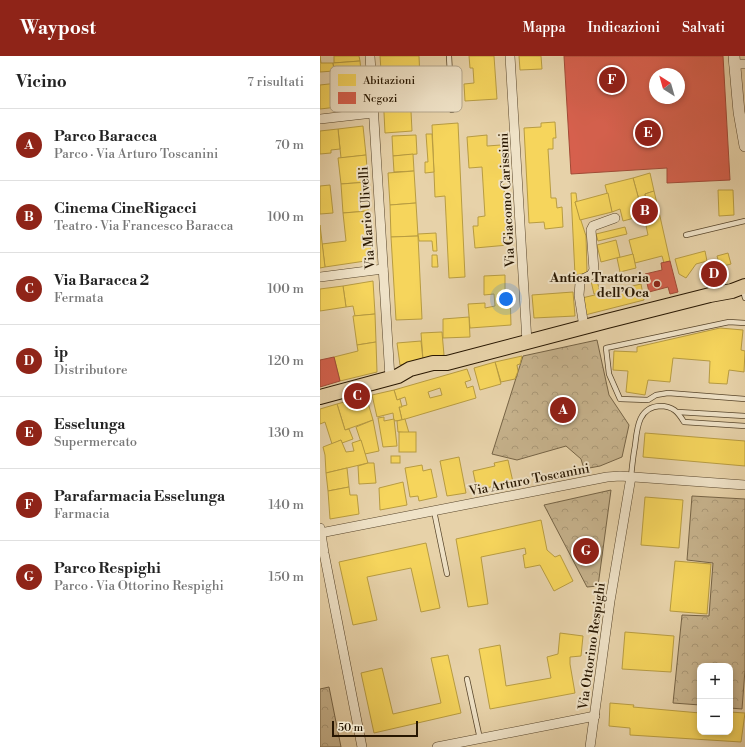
<!DOCTYPE html>
<html lang="it">
<meta charset="utf-8">
<style>
body{margin:0;font-family:"Libre Bodoni",serif;background:#f2f2f2;color:#222}
.controls{position:absolute;right:12px;bottom:12px;display:grid;overflow:hidden;border-radius:8px;box-shadow:0 2px 6px #0003}
.controls button{width:36px;height:36px;display:grid;place-items:center;padding:0;border:0;border-bottom:1px solid #e0e0e0;background:#fff;color:#222;font:20px sans-serif}
.compass{position:absolute;left:329px;top:12px;width:36px;height:36px;border-radius:50%;background:#fff;box-shadow:0 2px 6px #0003;rotate:323deg}
.scale{position:absolute;left:12px;bottom:10px;width:86px;box-sizing:border-box;padding-left:4px;border:2px solid #271601;border-top:0;font-size:11px;line-height:14px;white-space:nowrap;color:#271601;-webkit-text-stroke:3px #efe2c7;paint-order:stroke}
.you{position:absolute;left:186px;top:243px;width:14px;height:14px;margin:-10px;border:3px solid #fff;border-radius:50%;background:#1a73e8;box-shadow:0 0 0 6px #1a73e833}
.badge{display:grid;place-items:center;width:26px;height:26px;border-radius:50%;background:#8f2418;color:#fff;font-size:13px;font-weight:700}
.pin{position:absolute;translate:-50% -50%;border:2px solid #fff;box-shadow:0 1px 4px #0006}
.list{margin:0;padding:0;list-style:none}
h2{display:flex;justify-content:space-between;align-items:center;height:52px;margin:0;padding:0 16px;font-size:17px}
h2 small{font-size:13px;font-weight:400;color:#767676}
.list li{display:grid;grid-template-columns:26px 1fr auto;gap:12px;align-items:center;box-sizing:border-box;height:72px;padding:0 16px;border-top:1px solid #e0e0e0}
.list b{display:block;font-size:15px;white-space:nowrap}
.list p{margin:0;font-size:13px;white-space:nowrap;color:#767676}
.list em{font-size:13px;font-style:normal;color:#767676}
.map{position:relative;flex:none;width:425px;height:691px;overflow:hidden}
header{display:flex;align-items:center;gap:24px;box-sizing:border-box;height:56px;padding:0 20px;background:#8f2418;color:#fff}
header strong{font-size:19px}
nav{display:flex;gap:22px;margin-inline-start:auto;font-size:14px}
main{display:flex}
aside{flex:1;background:#fff}
.map>svg:first-child{display:block}
.park{fill:url(#park-crowns);stroke:#766446}
.homes{fill:#f6d55c;stroke:#b89c41;fill-rule:evenodd}
.shops{fill:#d6604d;stroke:#a24a36;fill-rule:evenodd}
.lines{fill:none;stroke-linecap:round;stroke-linejoin:round}
.service-casing{stroke:#57452b;stroke-width:6}
.minor-casing{stroke:#57452b;stroke-width:10}
.tertiary-casing{stroke:#57452b;stroke-width:12}
.primary-casing{stroke:#271601;stroke-width:16}
.service{stroke:#efe2c7;stroke-width:4.5}
.minor{stroke:#efe2c7;stroke-width:9}
.tertiary{stroke:#efe2c7;stroke-width:11}
.primary{stroke:#e7d2a9;stroke-width:14}
.poi-dot{fill:#8f2418;stroke:#efe2c7;stroke-width:1.5}
.labels{text-anchor:middle;stroke-width:4;stroke-linejoin:round;paint-order:stroke}
.street-label{font-size:13px;fill:#271601;stroke:#efe2c7}
.poi-label{font-size:13px;font-weight:bold;fill:#271601;stroke:#efe2c7;text-anchor:end}
.key{fill:#efe2c7;stroke:#b3a58c;stroke-width:1}
.key-label{font-size:11px;fill:#271601}
</style>
<header>
<strong>Waypost</strong>
<nav><a>Mappa</a><a>Indicazioni</a><a>Salvati</a></nav>
</header>
<main>
<aside>
<h2>Vicino<small>7 risultati</small></h2>
<ul class="list">
<li><span class="badge">A</span><div><b>Parco Baracca</b><p>Parco · Via Arturo Toscanini</p></div><em>70 m</em></li>
<li><span class="badge">B</span><div><b>Cinema CineRigacci</b><p>Teatro · Via Francesco Baracca</p></div><em>100 m</em></li>
<li><span class="badge">C</span><div><b>Via Baracca 2</b><p>Fermata</p></div><em>100 m</em></li>
<li><span class="badge">D</span><div><b>ip</b><p>Distributore</p></div><em>120 m</em></li>
<li><span class="badge">E</span><div><b>Esselunga</b><p>Supermercato</p></div><em>130 m</em></li>
<li><span class="badge">F</span><div><b>Parafarmacia Esselunga</b><p>Farmacia</p></div><em>140 m</em></li>
<li><span class="badge">G</span><div><b>Parco Respighi</b><p>Parco · Via Ottorino Respighi</p></div><em>150 m</em></li>
</ul>
</aside>
<div class="map">
<svg width="425" height="691" viewBox="0 0 425 691">
<defs>
<pattern id="park-crowns" width="20" height="18" patternUnits="userSpaceOnUse"><rect width="20" height="18" fill="#c6b28c"/><path d="M2 6a3 3 0 1 1 6 0M12 15a3 3 0 1 1 6 0" fill="none" stroke="#aa9877"/></pattern>
</defs>
<rect width="100%" height="100%" fill="#e7d2a9"/>
<filter id="stains"><feTurbulence type="fractalNoise" baseFrequency=".005" numOctaves="4"/><feColorMatrix values="0 0 0 0 .2 0 0 0 0 .09 0 0 0 0 .02 0 0 0 .5 -.17"/></filter>
<radialGradient id="worn" r=".72"><stop offset=".6" stop-color="#630" stop-opacity="0"/><stop offset="1" stop-color="#630" stop-opacity=".3"/></radialGradient>
<!-- park -->
<g class="park">
<polygon points="277,284 289,339 309,369 302,401 280,410 264,413 261,403 246,390 197,404 172,398 203,300"/>
<polygon points="291,434 278,530 267,531 224,449"/>
<polygon points="372,440 425,443 425,614 422,653 410,652 410,610 380,610 380,649 353,647 362,559 389,560 393,507 367,504"/>
<polygon points="9,631 21,691 0,691 0,633"/>
</g>
<!-- homes -->
<g class="homes">
<polygon points="0,0 1,7 13,7 14,15 0,16"/>
<polygon points="14,0 39,0 40,5 14,7"/>
<polygon points="60,0 99,0 100,23 96,23 96,27 62,29"/>
<polygon points="149,0 174,0 177,43 145,45 144,28 154,27 153,12 150,12"/>
<polygon points="199,0 221,0 222,13 200,14"/>
<polygon points="40,5 44,48 0,53 0,29 18,27 18,17 15,17 13,7"/>
<polygon points="90,36 92,75 65,77 63,37"/>
<polygon points="235,66 236,82 233,82 233,93 228,93 231,142 236,142 237,152 242,151 243,171 225,173 224,166 209,167 204,72 221,71 221,67"/>
<polygon points="138,67 145,221 129,222 125,140 115,141 112,69"/>
<polygon points="43,70 46,99 21,102 18,73"/>
<polygon points="18,73 20,93 11,94 11,97 0,98 0,75"/>
<polygon points="106,78 112,78 114,116 105,117 105,106 108,106"/>
<polygon points="96,79 97,98 73,100 72,80"/>
<polygon points="167,79 167,90 181,89 188,189 155,192 153,170 158,170 158,161 165,160 162,111 149,112 147,81"/>
<polygon points="93,98 94,115 74,116 73,100"/>
<polygon points="46,99 48,126 21,128 18,102"/>
<polygon points="94,115 96,147 70,149 68,117"/>
<polygon points="330,117 334,135 325,138 326,143 319,144 313,122"/>
<polygon points="313,122 319,144 317,145 322,160 303,165 300,153 292,156 285,129"/>
<polygon points="48,126 48,155 23,157 21,128"/>
<polygon points="10,129 13,157 0,158 0,130"/>
<polygon points="398,134 413,134 414,159 399,160"/>
<polygon points="334,135 339,156 329,159 325,138"/>
<polygon points="251,137 256,137 257,145 255,146 266,180 267,217 255,219"/>
<polygon points="288,137 292,156 260,164 255,146"/>
<polygon points="96,147 98,180 71,181 70,149"/>
<polygon points="48,155 52,204 5,211 2,188 26,185 23,157"/>
<polygon points="339,156 350,205 344,207 342,200 315,207 309,184 328,179 324,160"/>
<polygon points="0,169 5,211 0,212"/>
<polygon points="305,171 307,178 278,185 276,178"/>
<polygon points="116,177 117,195 113,195 112,185 99,185 98,178"/>
<polygon points="98,180 102,263 76,264 71,181"/>
<polygon points="296,184 300,201 281,206 277,189"/>
<polygon points="385,195 387,205 376,208 366,222 359,218 355,203"/>
<polygon points="408,197 411,208 400,211 397,200"/>
<polygon points="313,198 316,212 300,216 297,202"/>
<polygon points="112,199 117,199 118,211 112,211"/>
<polygon points="185,219 185,237 190,237 191,269 150,272 148,248 165,247 165,252 175,250 174,238 164,239 164,220"/>
<polygon points="277,224 280,237 274,238 271,225"/>
<polygon points="53,225 55,258 35,260 33,250 26,251 23,230"/>
<polygon points="321,228 324,244 265,259 262,242"/>
<polygon points="23,230 26,251 0,255 0,233"/>
<polygon points="253,236 255,260 214,262 212,239"/>
<polygon points="55,258 56,286 37,289 33,260"/>
<polygon points="149,261 150,281 123,282 123,263"/>
<polygon points="400,272 423,274 421,294 425,295 424,316 409,314 407,328 389,327 390,305 353,302 350,326 328,324 325,339 306,336 308,315 293,314 294,295 317,296 317,291"/>
<polygon points="122,276 124,299 103,304 101,277"/>
<polygon points="101,285 103,304 80,309 77,287"/>
<polygon points="56,286 57,316 20,325 14,301 38,295 37,289"/>
<polygon points="202,300 200,308 197,309 198,315 195,323 181,326 175,306"/>
<polygon points="175,306 181,328 160,334 154,312"/>
<path d="M 147,313 L 151,324 L 145,326 L 147,332 L 153,330 L 156,342 L 82,364 L 79,351 L 87,349 L 85,341 L 77,344 L 74,334 ZM 120,332 L 122,339 L 110,342 L 108,336 Z"/>
<polygon points="74,334 77,344 80,343 82,351 79,351 82,364 74,365 73,357 57,361 52,339"/>
<polygon points="46,340 53,364 25,374 17,348"/>
<polygon points="17,348 25,374 29,373 33,383 22,387 21,384 12,388 5,366 0,368 0,353"/>
<polygon points="64,361 64,365 74,363 77,390 63,391 58,362"/>
<polygon points="85,363 89,377 78,376 77,365"/>
<polygon points="53,364 59,395 45,398 36,371"/>
<rect x="79" y="376" width="17" height="20"/>
<polygon points="325,377 425,385 425,410 323,401"/>
<polygon points="21,384 26,396 34,395 32,387 41,384 48,407 6,417 5,399 3,391"/>
<rect x="71" y="400" width="9" height="7"/>
<polygon points="139,401 146,437 127,440 120,405"/>
<polygon points="188,404 193,426 157,434 153,415 175,410 174,407"/>
<polygon points="48,407 54,407 56,427 39,428 38,410"/>
<polygon points="102,409 103,415 111,413 117,441 99,445 98,440 90,441 85,412"/>
<polygon points="27,412 29,431 8,435 6,417"/>
<polygon points="83,426 87,449 60,454 59,432"/>
<polygon points="29,431 30,439 37,439 39,458 10,463 8,435"/>
<polygon points="325,441 363,444 359,492 321,489"/>
<polygon points="221,464 227,494 235,501 240,499 253,525 234,535 220,509 205,512 203,499 206,498 205,492 161,501 168,548 148,551 136,483"/>
<polygon points="106,487 120,552 101,556 91,512 47,521 57,564 33,569 19,506"/>
<polygon points="355,505 391,508 387,558 350,555"/>
<polygon points="305,576 354,580 351,616 302,613"/>
<polygon points="240,577 263,580 261,600 250,601 250,608 255,637 170,653 159,593 180,589 186,630 231,622 227,601 238,598"/>
<polygon points="128,599 141,657 54,677 41,617 62,612 73,658 121,647 111,602"/>
<polygon points="290,647 314,649 313,651 380,657 380,676 410,676 410,656 425,657 421,686 310,679 310,672 289,670"/>
</g>
<!-- shops -->
<g class="shops">
<path d="M 244,0 L 403,0 L 410,124 L 347,127 L 347,112 L 251,118 ZM 335,18 L 359,18 L 359,42 L 335,42 Z"/>
<polygon points="350,205 358,236 350,238 348,231 329,236 325,218 342,214 341,207"/>
<polygon points="398,211 402,223 390,226 387,214"/>
<polygon points="14,301 20,325 0,331 0,304"/>
</g>
<g class="lines">
<!-- service casing -->
<g class="service-casing">
<g id="service">
<polyline points="129,0 132,54"/>
<polyline points="366,179 425,165"/>
<polyline points="424,238 425,242"/>
<polyline points="425,267 409,266 286,292 289,318 300,343 328,344 336,339 348,337 425,343"/>
<polyline points="358,356 425,360"/>
<path d="M 311,421 C 312,411 313,400 315,390 C 317,373 318,351 340,350 C 353,350 358,356 364,366 L 425,370"/>
<polyline points="114,455 127,518"/>
<polyline points="147,623 160,683"/>
</g>
</g>
<!-- minor casing -->
<g class="minor-casing">
<g id="minor">
<polyline points="50,0 70,322"/>
<polyline points="190,0 207,286"/>
<polyline points="414,8 425,8"/>
<polyline points="0,63 53,57"/>
<polyline points="0,221 63,213"/>
<polyline points="264,271 259,239 260,227 261,224 271,219 274,214 271,174 273,170 295,162"/>
<polyline points="0,472 4,497 42,691"/>
<polyline points="0,477 287,421 300,420 425,429"/>
<polyline points="117,691 275,660"/>
<polyline points="270,691 290,545 311,421"/>
</g>
</g>
<!-- tertiary casing -->
<g class="tertiary-casing">
<polyline id="tertiary" points="414,0 419,56 425,90"/>
</g>
<!-- primary casing -->
<g class="primary-casing">
<polyline id="primary" points="0,341 78,320 90,313 113,307 127,307 287,265 390,239 412,235 425,230"/>
</g>
<!-- service -->
<use href="#service" class="service"/>
<!-- minor -->
<use href="#minor" class="minor"/>
<!-- tertiary -->
<use href="#tertiary" class="tertiary"/>
<!-- primary -->
<use href="#primary" class="primary"/>
</g>
<!-- markers -->
<circle class="poi-dot" cx="337" cy="228" r="4"/>
<g class="labels">
<!-- street labels -->
<g class="street-label">
<text transform="translate(186 144) rotate(-93)" y="5">Via Giacomo Carissimi</text>
<text transform="translate(46 162) rotate(-94)" y="5">Via Mario Ulivelli</text>
<text transform="translate(209 423) rotate(-11)" y="5">Via Arturo Toscanini</text>
<text transform="translate(271 590) rotate(-82)" y="5">Via Ottorino Respighi</text>
</g>
<!-- poi labels -->
<g class="poi-label">
<text x="329" y="226">Antica Trattoria<tspan x="329" dy="15">dell’Oca</tspan></text>
</g>
</g>
<!-- legend -->
<rect x="10" y="10" width="132" height="46" rx="6" class="key"/>
<rect x="18" y="18" width="18" height="12" fill="#f6d55c"/>
<rect x="18" y="36" width="18" height="12" fill="#d6604d"/>
<g class="key-label">
<text x="43" y="28">Abitazioni</text>
<text x="43" y="46">Negozi</text>
</g>
<rect width="100%" height="100%" filter="url(#stains)"/>
<rect width="100%" height="100%" fill="url(#worn)"/>
</svg>
<div class="controls">
<button>+</button>
<button>−</button>
</div>
<svg class="compass" viewBox="-18 -18 36 36"><path d="M0-13l5 13h-10z" fill="#e53935"/><path d="M0 13l5-13h-10z" fill="#767676"/></svg>
<div class="scale">50 m</div>
<div class="you"></div>
<div class="pin badge" style="left:243px;top:354px">A</div>
<div class="pin badge" style="left:325px;top:155px">B</div>
<div class="pin badge" style="left:37px;top:340px">C</div>
<div class="pin badge" style="left:394px;top:218px">D</div>
<div class="pin badge" style="left:328px;top:77px">E</div>
<div class="pin badge" style="left:292px;top:24px">F</div>
<div class="pin badge" style="left:266px;top:495px">G</div>
</div>
</main>
